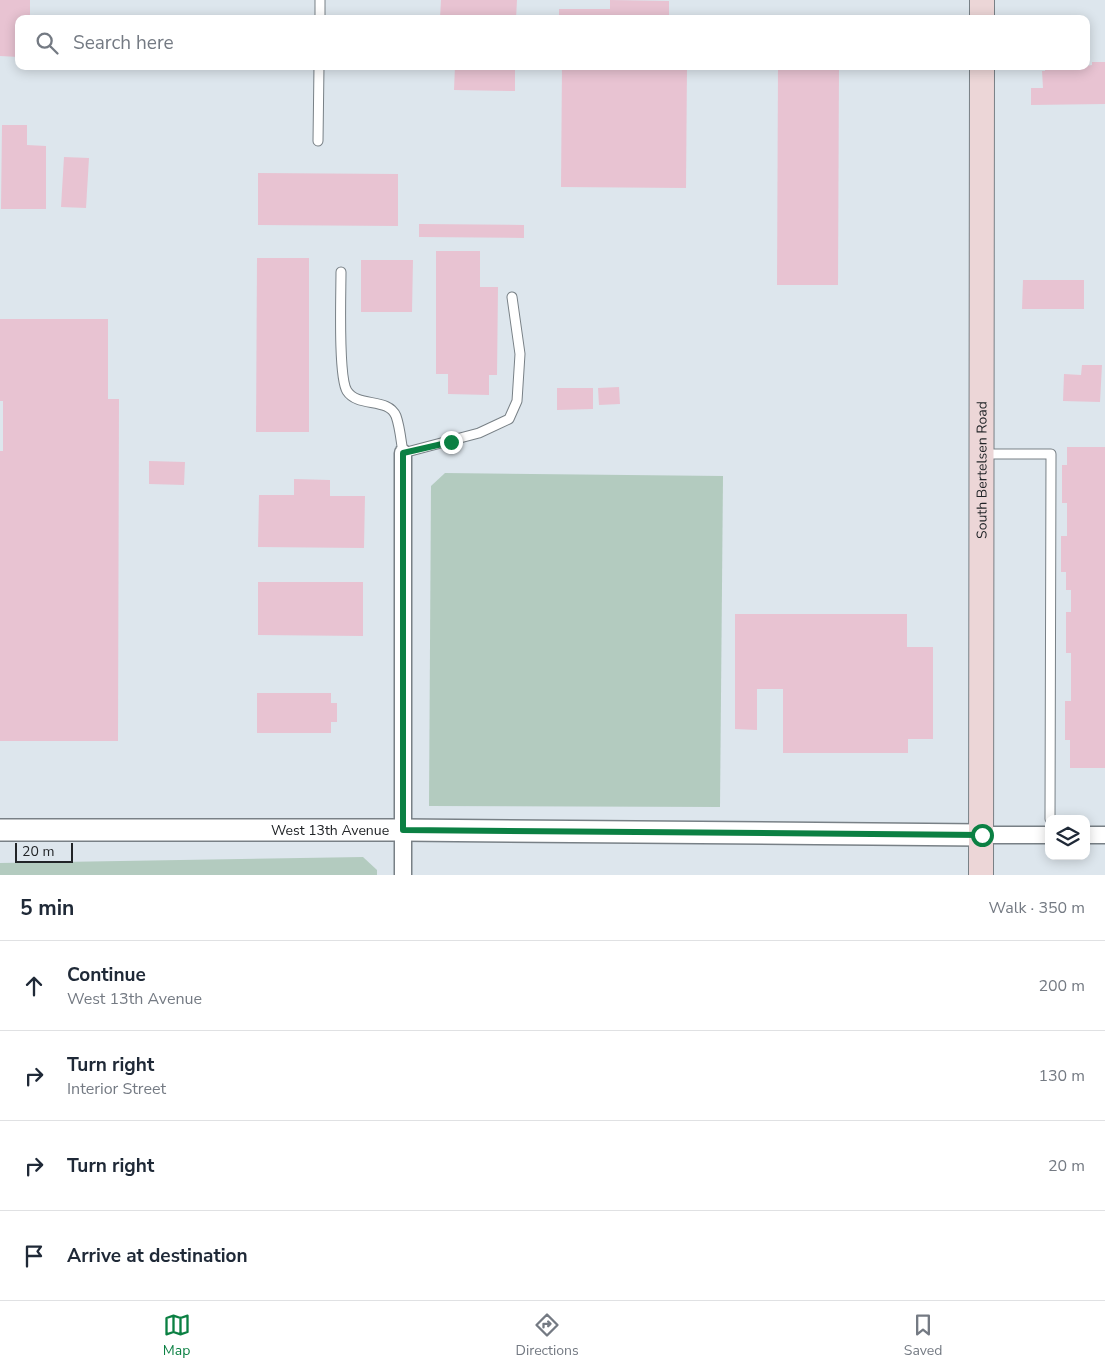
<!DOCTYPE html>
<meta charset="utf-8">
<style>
body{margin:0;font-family:"Nunito Sans",sans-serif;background:#f2f2f3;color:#1f2937}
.controls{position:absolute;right:15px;bottom:15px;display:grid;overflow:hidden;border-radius:10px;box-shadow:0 2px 12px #0003}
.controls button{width:45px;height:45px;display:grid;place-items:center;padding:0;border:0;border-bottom:1px solid #e0e1e3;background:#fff;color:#1f2937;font:25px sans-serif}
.scale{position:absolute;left:15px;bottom:12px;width:58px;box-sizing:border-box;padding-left:5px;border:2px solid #212427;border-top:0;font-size:14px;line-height:18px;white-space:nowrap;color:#212427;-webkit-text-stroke:4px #dde6ed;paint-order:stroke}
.stop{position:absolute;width:15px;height:15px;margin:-11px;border:4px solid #0b8043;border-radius:50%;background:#fff}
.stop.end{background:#0b8043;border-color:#fff;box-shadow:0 1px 5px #0008}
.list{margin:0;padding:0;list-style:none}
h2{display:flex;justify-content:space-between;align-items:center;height:65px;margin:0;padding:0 20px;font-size:21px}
h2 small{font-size:16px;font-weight:400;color:#747a83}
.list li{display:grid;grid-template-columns:32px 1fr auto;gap:15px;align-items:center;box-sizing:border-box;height:90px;padding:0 20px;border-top:1px solid #e0e1e3}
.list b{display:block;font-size:19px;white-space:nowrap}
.list p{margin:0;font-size:16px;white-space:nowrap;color:#747a83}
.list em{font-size:16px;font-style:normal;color:#747a83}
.icon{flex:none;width:28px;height:28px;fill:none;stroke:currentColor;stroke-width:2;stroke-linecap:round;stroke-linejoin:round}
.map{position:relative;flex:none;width:1105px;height:875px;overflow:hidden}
.search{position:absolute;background:#fff;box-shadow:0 2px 12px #0003;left:15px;right:15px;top:15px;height:55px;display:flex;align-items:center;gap:12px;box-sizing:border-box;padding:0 18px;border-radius:10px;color:#747a83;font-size:19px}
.sheet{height:425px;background:#fff}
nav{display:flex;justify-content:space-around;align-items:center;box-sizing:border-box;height:70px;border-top:1px solid #e0e1e3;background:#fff;font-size:14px;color:#747a83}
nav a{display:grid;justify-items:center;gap:2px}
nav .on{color:#0b8043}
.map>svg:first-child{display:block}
.green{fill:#b3cbbf}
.building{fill:#e8c3d2}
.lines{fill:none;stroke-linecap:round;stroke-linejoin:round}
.service-casing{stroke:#788086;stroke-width:11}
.minor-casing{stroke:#788086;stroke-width:19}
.tertiary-casing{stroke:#788086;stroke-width:24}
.secondary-casing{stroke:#788086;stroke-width:26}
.service{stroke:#fff;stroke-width:9}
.minor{stroke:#fff;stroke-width:16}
.tertiary{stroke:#fff;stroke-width:21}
.secondary{stroke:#ecd6d7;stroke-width:24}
.route{stroke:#0b8043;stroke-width:6}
.labels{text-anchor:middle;stroke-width:4.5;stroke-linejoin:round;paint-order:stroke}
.street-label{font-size:14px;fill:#212427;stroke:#dde6ed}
</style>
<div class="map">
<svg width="1105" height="875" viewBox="0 0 1105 875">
<rect width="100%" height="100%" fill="#dde6ed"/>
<!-- green -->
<g class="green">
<polygon points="445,473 723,476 720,807 429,806 431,486"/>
<polygon points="363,857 377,870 377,875 0,875 0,863"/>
</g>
<!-- building -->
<g class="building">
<polygon points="0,0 30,0 30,19 19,19 19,57 0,56"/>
<polygon points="441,0 517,0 516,19 440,19"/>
<polygon points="610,0 669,1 669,19 559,19 559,9 610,9"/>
<polygon points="1092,62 1105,62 1105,104 1031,105 1031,88 1043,88 1042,71 1045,71 1045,66 1086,66 1092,65"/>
<polygon points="455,66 515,66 515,91 454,90"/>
<polygon points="562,66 687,66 686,188 561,187"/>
<polygon points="778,66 839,66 838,285 777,285"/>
<polygon points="2,125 27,125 27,145 46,146 46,209 1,209"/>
<polygon points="64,157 89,158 86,208 61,207"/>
<polygon points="258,173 398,174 398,226 258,225"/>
<polygon points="419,224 524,225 524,238 419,237"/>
<polygon points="436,251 480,251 480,287 498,287 497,375 489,375 489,395 448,394 448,374 436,374"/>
<polygon points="257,258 309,258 309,432 256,432"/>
<polygon points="361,260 413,260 412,312 361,312"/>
<polygon points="1023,280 1084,280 1084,309 1022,309"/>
<polygon points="0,319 108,319 108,399 119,399 118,741 0,741 0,451 3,451 3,401 0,401"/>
<polygon points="1082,365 1102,365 1100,402 1063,401 1064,374 1081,375"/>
<polygon points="619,387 620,404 599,405 598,388"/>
<polygon points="557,388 593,388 593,409 557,410"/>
<polygon points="1067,447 1105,447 1105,768 1070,768 1070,740 1065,740 1065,701 1071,701 1071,653 1066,653 1066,612 1071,612 1071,590 1066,590 1066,572 1061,572 1061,536 1067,536 1067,503 1062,503 1062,465 1067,465"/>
<polygon points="149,461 185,462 184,485 149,484"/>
<polygon points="294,479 330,480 330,496 365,496 364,548 258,547 259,495 294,495"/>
<polygon points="258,582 363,582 363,636 258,635"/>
<polygon points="735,614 907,614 907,647 933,647 933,739 908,739 908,753 783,753 783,689 757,689 757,730 735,729"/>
<polygon points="257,693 331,693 331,703 337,703 337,722 331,722 331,733 257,733"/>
</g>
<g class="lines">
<!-- service casing -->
<g class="service-casing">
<g id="service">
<polyline points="320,19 320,0"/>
<polyline points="318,141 319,66"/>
<path d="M 341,272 C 341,293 338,377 347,391 C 358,408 388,397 396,416 C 400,427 401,441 403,453 L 479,433 L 509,419 L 517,401 L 520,354 L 512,297"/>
<polyline points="982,454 1051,454 1050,819"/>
</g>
</g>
<!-- minor casing -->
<g class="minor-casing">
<g id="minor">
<polyline points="403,453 403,875"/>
<polyline points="981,835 1049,835"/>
<polyline points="1086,835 1105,835"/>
</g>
</g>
<!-- tertiary casing -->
<g class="tertiary-casing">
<g id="tertiary">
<path id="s1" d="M 0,830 L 403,830 L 981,835"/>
</g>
</g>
<!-- secondary casing -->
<g class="secondary-casing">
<g id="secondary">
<polyline points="982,0 982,19"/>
<path id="s2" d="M 981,875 L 982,66"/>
</g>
</g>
<!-- service -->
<use href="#service" class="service"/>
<!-- minor -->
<use href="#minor" class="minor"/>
<!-- tertiary -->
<use href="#tertiary" class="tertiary"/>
<!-- secondary -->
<use href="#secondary" class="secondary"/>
</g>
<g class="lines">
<!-- route -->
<polyline class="route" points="451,442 403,453 403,830 982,835"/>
</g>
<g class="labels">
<!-- street labels -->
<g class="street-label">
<text dy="5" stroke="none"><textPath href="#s2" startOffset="405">South Bertelsen Road</textPath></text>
<text dy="5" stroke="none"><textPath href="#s1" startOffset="330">West 13th Avenue</textPath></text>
</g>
</g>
</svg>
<div class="controls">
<button><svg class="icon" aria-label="layers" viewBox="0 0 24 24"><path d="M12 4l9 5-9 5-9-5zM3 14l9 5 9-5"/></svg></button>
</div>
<div class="scale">20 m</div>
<div class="stop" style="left:982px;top:835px"></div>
<div class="stop end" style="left:451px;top:442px"></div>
<div class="search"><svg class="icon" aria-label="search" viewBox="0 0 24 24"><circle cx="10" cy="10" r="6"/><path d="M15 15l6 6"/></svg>Search here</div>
</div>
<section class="sheet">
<h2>5 min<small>Walk · 350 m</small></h2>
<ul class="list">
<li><svg class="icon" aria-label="ahead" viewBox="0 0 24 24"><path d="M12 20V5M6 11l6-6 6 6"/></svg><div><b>Continue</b><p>West 13th Avenue</p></div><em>200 m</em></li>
<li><svg class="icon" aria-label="right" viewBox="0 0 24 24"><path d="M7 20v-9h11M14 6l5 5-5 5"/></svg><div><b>Turn right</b><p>Interior Street</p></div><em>130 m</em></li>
<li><svg class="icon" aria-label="right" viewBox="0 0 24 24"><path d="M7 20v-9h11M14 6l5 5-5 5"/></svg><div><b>Turn right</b></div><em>20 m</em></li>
<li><svg class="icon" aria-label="arrive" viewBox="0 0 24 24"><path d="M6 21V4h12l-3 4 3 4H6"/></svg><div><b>Arrive at destination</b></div></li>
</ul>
</section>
<nav>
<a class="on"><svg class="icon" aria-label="map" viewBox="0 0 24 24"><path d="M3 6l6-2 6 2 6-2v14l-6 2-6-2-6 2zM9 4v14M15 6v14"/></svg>Map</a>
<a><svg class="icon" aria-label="directions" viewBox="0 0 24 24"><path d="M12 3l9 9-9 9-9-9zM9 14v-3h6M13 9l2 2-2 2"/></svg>Directions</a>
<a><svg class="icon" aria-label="saved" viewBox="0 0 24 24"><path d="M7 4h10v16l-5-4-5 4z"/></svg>Saved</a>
</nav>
